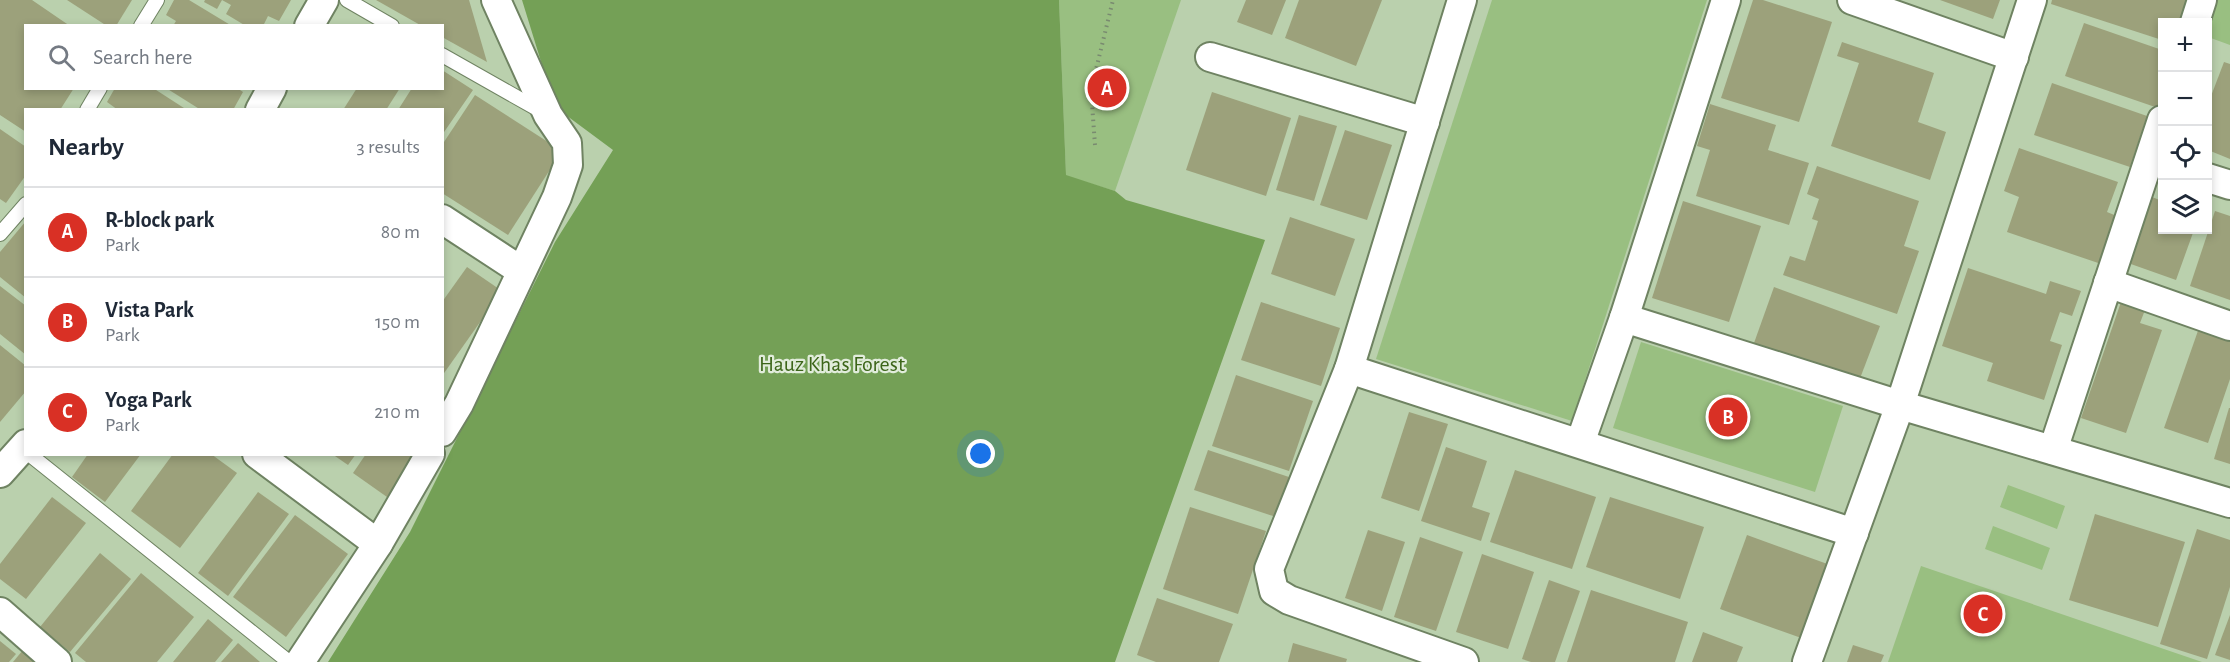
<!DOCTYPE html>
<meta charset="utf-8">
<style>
body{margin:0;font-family:"Alegreya Sans",sans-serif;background:#f6f6f7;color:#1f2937}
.controls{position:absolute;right:18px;top:18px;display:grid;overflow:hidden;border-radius:0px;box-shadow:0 3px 9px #0003}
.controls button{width:54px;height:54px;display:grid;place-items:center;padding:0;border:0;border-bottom:2px solid #e0e1e3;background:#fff;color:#1f2937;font:30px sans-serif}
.you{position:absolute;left:981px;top:454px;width:21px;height:21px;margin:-15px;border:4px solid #fff;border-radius:50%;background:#1a73e8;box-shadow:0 0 0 9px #1a73e833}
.badge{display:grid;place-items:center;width:39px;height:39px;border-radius:50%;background:#d93025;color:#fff;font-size:20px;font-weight:700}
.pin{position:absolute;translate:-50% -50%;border:3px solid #fff;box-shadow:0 2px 6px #0006}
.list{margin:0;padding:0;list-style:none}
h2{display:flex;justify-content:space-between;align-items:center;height:78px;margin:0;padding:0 24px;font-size:26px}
h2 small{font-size:20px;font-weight:400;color:#747a83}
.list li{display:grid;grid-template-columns:39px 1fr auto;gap:18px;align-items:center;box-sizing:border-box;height:90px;padding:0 24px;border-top:2px solid #e0e1e3}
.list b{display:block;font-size:22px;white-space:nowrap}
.list p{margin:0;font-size:20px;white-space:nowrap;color:#747a83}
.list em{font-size:20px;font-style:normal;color:#747a83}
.icon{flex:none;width:33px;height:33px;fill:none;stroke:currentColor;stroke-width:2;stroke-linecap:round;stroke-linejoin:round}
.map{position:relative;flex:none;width:2230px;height:662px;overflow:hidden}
.search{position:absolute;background:#fff;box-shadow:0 3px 9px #0003;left:24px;top:24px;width:420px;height:66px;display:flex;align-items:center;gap:15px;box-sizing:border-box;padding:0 21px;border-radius:0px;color:#747a83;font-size:22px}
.panel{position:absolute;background:#fff;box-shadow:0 3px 9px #0003;left:24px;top:108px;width:420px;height:348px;border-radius:0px}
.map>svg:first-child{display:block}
.green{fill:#99bf81}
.forest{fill:#74a056}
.building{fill:#9ca17b}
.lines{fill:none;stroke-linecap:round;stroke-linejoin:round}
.service-casing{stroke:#6f8362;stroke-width:16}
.minor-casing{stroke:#6f8362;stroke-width:32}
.path{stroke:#798a70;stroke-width:4;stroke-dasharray:1.5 4.5;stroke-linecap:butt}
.service{stroke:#fff;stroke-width:14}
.minor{stroke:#fff;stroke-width:28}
.labels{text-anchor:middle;stroke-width:4.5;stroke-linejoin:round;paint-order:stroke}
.park-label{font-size:22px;fill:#3c6519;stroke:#e1ecdb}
</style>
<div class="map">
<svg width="2230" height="662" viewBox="0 0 2230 662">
<rect width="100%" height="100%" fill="#bad0ad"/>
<!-- green -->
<g class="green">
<polygon points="1059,0 1181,0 1115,191 1066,176"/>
<polygon points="1492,0 1707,0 1572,421 1376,359"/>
<polygon points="2217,0 2230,0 2230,45 2208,37 2208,27"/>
<polygon points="1641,342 1843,406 1815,492 1613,428"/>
<polygon points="2008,485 2065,506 2057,529 2000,507"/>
<polygon points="1993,526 2050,548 2042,570 1985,549"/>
<polygon points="1921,566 2202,662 1888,662"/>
</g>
<!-- forest -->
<polygon class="forest" points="522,0 1059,0 1066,175 1115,191 1126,200 1265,240 1115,662 328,662 410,532 555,242 613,150 555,107"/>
<!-- building -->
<g class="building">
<polygon points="0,0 32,0 70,26 26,26 26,88 74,88 60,110 26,110 26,132 0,115"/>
<polygon points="67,0 132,0 116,26 107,26"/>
<polygon points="174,0 189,0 232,26 173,26 176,21 166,15"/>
<polygon points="205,0 222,0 217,9 204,2"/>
<polygon points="222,0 291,0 279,21 268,16 263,26 246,26 226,14 231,5"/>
<polygon points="376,0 469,0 487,62 442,37 442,26 422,26"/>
<polygon points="1246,0 1286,0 1272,35 1237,22"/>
<polygon points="1299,0 1382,0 1356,66 1285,38"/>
<polygon points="1753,0 1763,0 1832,22 1799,122 1721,98"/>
<polygon points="1940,0 2000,0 1993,19"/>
<polygon points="2052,0 2187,0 2179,22 2162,22 2162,40 2051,4"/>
<polygon points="2084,23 2162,50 2162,97 2158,108 2065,76"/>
<polygon points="1842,42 1934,73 1918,122 1946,132 1930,180 1831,146 1859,63 1837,56"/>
<polygon points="2224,62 2230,64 2230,159 2208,150 2208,104"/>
<polygon points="442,70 473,90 442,135 442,110 398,110 412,88 442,88"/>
<polygon points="2052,83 2147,116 2130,167 2034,135"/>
<polygon points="115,88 153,88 187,110 118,110 107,102"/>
<polygon points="166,88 237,88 243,92 233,110 201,110"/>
<polygon points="357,88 400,88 386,110 343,110"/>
<polygon points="1212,92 1291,118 1266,196 1186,170"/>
<polygon points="475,95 562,151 508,235 442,193 442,145"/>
<polygon points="1710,104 1776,125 1768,150 1809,163 1789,225 1696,196 1710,150 1697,146"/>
<polygon points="1299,115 1337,126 1314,201 1276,190"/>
<polygon points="0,129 26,147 26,175 6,203 0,199"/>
<polygon points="1345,130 1392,145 1367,220 1320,205"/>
<polygon points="2019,148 2118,182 2107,212 2124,219 2107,266 2007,232 2019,197 2004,191"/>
<polygon points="1817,166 1919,201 1904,246 1919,251 1897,314 1783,275 1790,256 1805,261 1818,221 1812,219 1819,199 1807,194"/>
<polygon points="2152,197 2162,201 2162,230 2194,230 2176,280 2128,263"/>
<polygon points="1683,201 1761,226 1729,322 1652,298"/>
<polygon points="2215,211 2230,216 2230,300 2190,286"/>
<polygon points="1290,217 1355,239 1335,296 1271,274"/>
<polygon points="26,221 26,298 0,277 0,252"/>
<polygon points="467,267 502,291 442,376 442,302"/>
<polygon points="1968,268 2046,294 2050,281 2081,291 2072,316 2060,312 2050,341 2062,345 2044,400 1987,381 1993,363 1942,346"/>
<polygon points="0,286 26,306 26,355 0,334"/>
<polygon points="1774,287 1880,326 1859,381 1754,343"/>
<polygon points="1261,302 1340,328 1321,386 1241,360"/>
<polygon points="2121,302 2145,310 2140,323 2162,330 2126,433 2081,418"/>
<polygon points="2200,325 2230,336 2230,379 2208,443 2164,428"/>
<polygon points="0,345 26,366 26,391 0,422"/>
<polygon points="1236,375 1313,401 1289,471 1212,446"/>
<polygon points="2229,408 2230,408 2230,464 2214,459"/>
<polygon points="1409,412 1448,424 1419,511 1381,498"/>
<polygon points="1446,447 1487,461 1472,507 1490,513 1481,541 1421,521"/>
<polygon points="1208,450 1289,477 1276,517 1194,490"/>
<polygon points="88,454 141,454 105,502 72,477"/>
<polygon points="173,454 211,454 237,473 180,548 131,511"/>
<polygon points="332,454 356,454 348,465"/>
<polygon points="366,454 417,454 387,497 353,473"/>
<polygon points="1515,470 1596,497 1572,569 1490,542"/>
<polygon points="258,492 289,514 228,596 198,573"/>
<polygon points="52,497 86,523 26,599 0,579 0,564"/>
<polygon points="1610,497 1704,527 1680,599 1586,567"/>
<polygon points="1190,507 1266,531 1238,614 1163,589"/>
<polygon points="2095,514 2185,542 2158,627 2069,600"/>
<polygon points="295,515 348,554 286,637 233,597"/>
<polygon points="2197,529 2230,540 2230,587 2207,659 2160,644"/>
<polygon points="1368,530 1405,542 1382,611 1345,598"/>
<polygon points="1747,535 1833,566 1807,640 1720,609"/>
<polygon points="1420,537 1463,552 1436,631 1394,617"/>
<polygon points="100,553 131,579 70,652 40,627"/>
<polygon points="1482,554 1534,572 1508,649 1456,632"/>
<polygon points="141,573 194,617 157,662 86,662 75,653"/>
<polygon points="1549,580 1580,591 1555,662 1531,662 1522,659"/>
<polygon points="1591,590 1688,622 1675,662 1567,662"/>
<polygon points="1157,598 1233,624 1219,662 1156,662 1137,655"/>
<polygon points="2230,615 2230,660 2215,655"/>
<polygon points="208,619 233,640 215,662 173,662"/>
<polygon points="1703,632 1743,647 1737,662 1692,662"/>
<polygon points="0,641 16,654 9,662 0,662"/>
<polygon points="238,643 260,662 221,662"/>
<polygon points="1293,643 1347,659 1346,662 1288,662"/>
<polygon points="1853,645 1884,655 1881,662 1847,662"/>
<polygon points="23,650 36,662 13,662"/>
</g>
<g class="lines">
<!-- service casing -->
<g class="service-casing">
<g id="service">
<polyline points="347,0 392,26"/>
<polyline points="141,26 157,0"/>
<polyline points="442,55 541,111"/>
<polyline points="87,110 100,88"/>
<polyline points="0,234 26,204"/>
<polyline points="29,454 289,662"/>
</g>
</g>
<!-- minor casing -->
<g class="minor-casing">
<g id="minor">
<polyline points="1462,0 1349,369 1269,569 1274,591 1289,600 1464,662"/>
<polyline points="1852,0 2014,57"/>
<polyline points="2195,22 2202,0"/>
<polyline points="309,26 324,0"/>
<polyline points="1210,57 1425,122"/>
<polyline points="260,110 272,88"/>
<polyline points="2208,178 2230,185"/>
<polyline points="442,219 520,270"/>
<polyline points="2108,283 2230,326"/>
<polyline points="1624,318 1900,405 2230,503"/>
<polyline points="1349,369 1854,533"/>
<polyline points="442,432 459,404 557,197 568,165 567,143 548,115 496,0"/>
<polyline points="1580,443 1624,318 1726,0"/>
<polyline points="2053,450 2162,120"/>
<polyline points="257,454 378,544"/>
<polyline points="0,473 26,444"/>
<polyline points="0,612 57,662"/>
<polyline points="300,662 378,544 430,454"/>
<polyline points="1807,662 1900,405 2032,0"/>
</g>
</g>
<!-- path -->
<polyline class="path" points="1095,145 1091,90 1113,0"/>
<!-- service -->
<use href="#service" class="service"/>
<!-- minor -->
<use href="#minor" class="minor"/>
</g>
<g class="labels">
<!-- park labels -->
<g class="park-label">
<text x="832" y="371">Hauz Khas Forest</text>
</g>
</g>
</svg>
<div class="controls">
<button>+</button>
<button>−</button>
<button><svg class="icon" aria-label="locate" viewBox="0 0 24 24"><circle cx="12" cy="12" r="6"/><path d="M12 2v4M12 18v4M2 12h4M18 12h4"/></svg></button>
<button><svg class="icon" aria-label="layers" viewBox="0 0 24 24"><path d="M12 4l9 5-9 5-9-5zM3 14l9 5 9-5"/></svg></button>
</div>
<div class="you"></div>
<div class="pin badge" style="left:1107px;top:88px">A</div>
<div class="pin badge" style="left:1728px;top:417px">B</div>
<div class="pin badge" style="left:1983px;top:614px">C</div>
<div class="search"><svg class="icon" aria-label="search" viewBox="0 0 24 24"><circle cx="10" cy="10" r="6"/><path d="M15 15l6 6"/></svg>Search here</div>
<section class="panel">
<h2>Nearby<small>3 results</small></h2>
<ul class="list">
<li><span class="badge">A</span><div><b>R-block park</b><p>Park</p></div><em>80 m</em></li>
<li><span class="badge">B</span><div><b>Vista Park</b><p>Park</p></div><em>150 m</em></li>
<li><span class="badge">C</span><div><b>Yoga Park</b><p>Park</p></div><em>210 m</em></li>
</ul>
</section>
</div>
